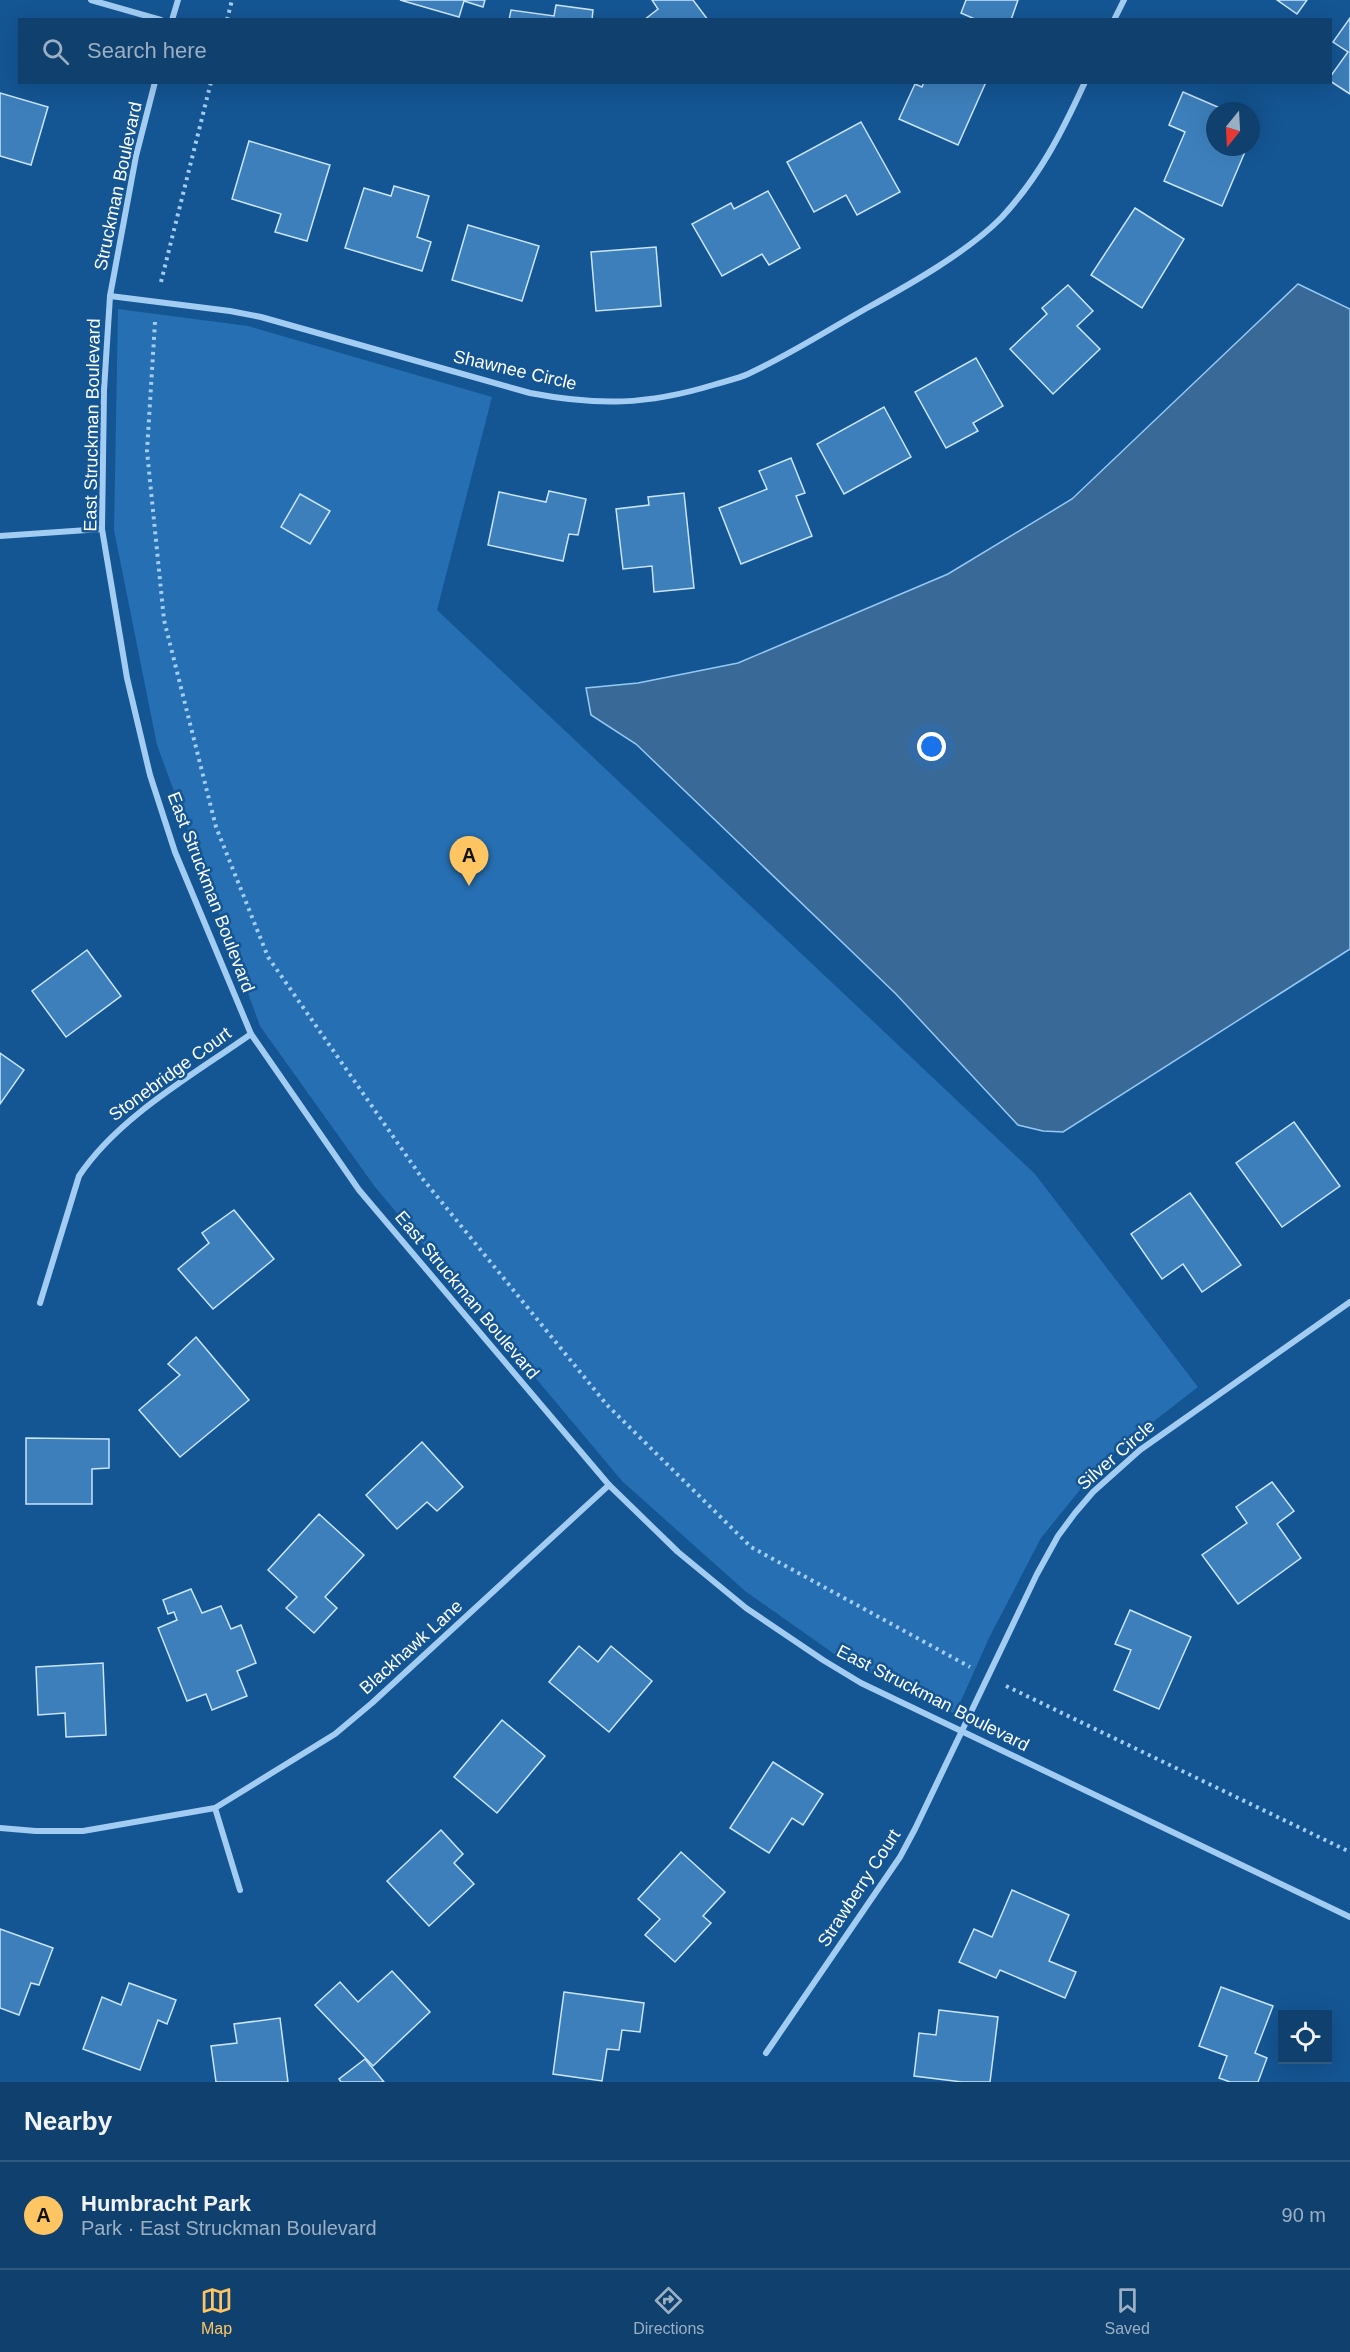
<!DOCTYPE html>
<meta charset="utf-8">
<style>
body{margin:0;font-family:Arial,sans-serif;background:#184773;color:#f1f3f6}
.controls{position:absolute;right:18px;bottom:18px;display:grid;overflow:hidden;border-radius:0px;box-shadow:0 6px 24px #0002}
.controls button{width:54px;height:54px;display:grid;place-items:center;padding:0;border:0;border-bottom:2px solid #2f5981;background:#0f406e;color:#f1f3f6;font:30px sans-serif}
.compass{position:absolute;left:1206px;top:102px;width:54px;height:54px;border-radius:50%;background:#0f406e;box-shadow:0 6px 24px #0002;rotate:198deg}
.you{position:absolute;left:932px;top:747px;width:21px;height:21px;margin:-15px;border:4px solid #fff;border-radius:50%;background:#1a73e8;box-shadow:0 0 0 9px #1a73e833}
.badge{display:grid;place-items:center;width:39px;height:39px;border-radius:50%;background:#ffc562;color:#111;font-size:20px;font-weight:700}
.pin{position:absolute;translate:-50% -50px;filter:drop-shadow(0 2px 3px #0008)}
.pin::after{content:'';position:absolute;top:32px;width:21px;height:18px;background:inherit;clip-path:polygon(0 0,100% 0,50% 100%)}
.list{margin:0;padding:0;list-style:none}
h2{display:flex;justify-content:space-between;align-items:center;height:78px;margin:0;padding:0 24px;font-size:26px}
h2 small{font-size:20px;font-weight:400;color:#9bafc2}
.list li{display:grid;grid-template-columns:39px 1fr auto;gap:18px;align-items:center;box-sizing:border-box;height:108px;padding:0 24px;border-top:2px solid #2f5981}
.list b{display:block;font-size:22px;white-space:nowrap}
.list p{margin:0;font-size:20px;white-space:nowrap;color:#9bafc2}
.list em{font-size:20px;font-style:normal;color:#9bafc2}
.icon{flex:none;width:33px;height:33px;fill:none;stroke:currentColor;stroke-width:2;stroke-linecap:round;stroke-linejoin:round}
.map{position:relative;flex:none;width:1350px;height:2082px;overflow:hidden}
.search{position:absolute;background:#0f406e;box-shadow:0 6px 24px #0002;left:18px;right:18px;top:18px;height:66px;display:flex;align-items:center;gap:15px;box-sizing:border-box;padding:0 21px;border-radius:0px;color:#9bafc2;font-size:22px}
.sheet{height:186px;background:#0f406e}
nav{display:flex;justify-content:space-around;align-items:center;box-sizing:border-box;height:84px;border-top:2px solid #2f5981;background:#0f406e;font-size:16px;color:#9bafc2}
nav a{display:grid;justify-items:center;gap:3px}
nav .on{color:#ffc562}
.map>svg:first-child{display:block}
.green{fill:#266fb2}
.water{fill:#396996;stroke:#94c8f5;stroke-width:1.5}
.building{fill:#3d7fbb;stroke:#c9e4fc;stroke-width:1.5}
.lines{fill:none;stroke-linecap:round;stroke-linejoin:round}
.path{stroke:#a2ccf2;stroke-width:4;stroke-dasharray:3 4.5;stroke-linecap:butt}
.minor{stroke:#a2ccf2;stroke-width:6}
.labels{text-anchor:middle;stroke-width:5;stroke-linejoin:round;paint-order:stroke}
.street-label{font-size:18px;fill:#fff;stroke:#145593}
</style>
<div class="map">
<svg width="1350" height="2082" viewBox="0 0 1350 2082">
<rect width="100%" height="100%" fill="#145593"/>
<!-- green -->
<polygon class="green" points="118,309 248,326 492,397 437,610 1035,1174 1198,1387 1104,1460 1041,1538 990,1636 955,1714 840,1658 745,1591 622,1481 375,1187 260,1026 157,745 114,530"/>
<!-- water -->
<polygon class="water" points="1298,284 1350,309 1350,949 1063,1132 1043,1131 1018,1125 896,994 636,744 591,715 586,688 638,683 738,663 948,574 1072,499"/>
<!-- building -->
<g class="building">
<polygon points="400,0 485,0 483,7 464,1 459,17"/>
<polygon points="652,0 693,0 708,20 644,20 658,9"/>
<polygon points="966,0 1018,0 1011,20 977,20 961,13"/>
<polygon points="1277,0 1307,0 1297,14"/>
<polygon points="556,5 593,10 592,20 509,20 511,10 554,16"/>
<polygon points="1350,18 1350,94 1330,81 1330,77 1348,52 1333,42"/>
<polygon points="924,82 986,82 958,145 899,119 915,84 922,87"/>
<polygon points="1183,92 1227,111 1215,111 1215,147 1247,147 1222,206 1164,181 1185,132 1169,125"/>
<polygon points="0,93 48,107 31,165 0,156"/>
<polygon points="861,122 900,192 857,215 846,195 814,212 787,162"/>
<polygon points="249,141 330,165 307,241 275,232 281,214 232,199"/>
<polygon points="394,186 429,196 417,237 431,242 422,271 345,248 364,188 391,196"/>
<polygon points="768,191 800,248 769,265 762,254 722,276 692,224 731,203 734,209"/>
<polygon points="1135,208 1184,239 1142,308 1091,275"/>
<polygon points="468,225 539,246 522,301 452,280"/>
<polygon points="656,247 661,306 596,311 591,252"/>
<polygon points="1068,285 1093,311 1077,326 1100,349 1053,394 1010,349 1047,314 1042,308"/>
<polygon points="976,358 1003,406 973,423 978,431 946,448 915,392"/>
<polygon points="884,407 911,457 844,494 817,444"/>
<polygon points="791,458 805,493 796,496 812,536 741,564 719,508 767,489 759,471"/>
<polygon points="549,491 586,499 578,535 569,534 563,561 488,545 499,492 546,502"/>
<polygon points="684,493 694,588 654,592 652,566 623,569 616,509 649,505 648,497"/>
<polygon points="300,494 330,511 310,544 281,527"/>
<polygon points="87,950 121,996 66,1037 32,991"/>
<polygon points="0,1053 24,1070 0,1104"/>
<polygon points="1294,1122 1340,1186 1282,1227 1236,1163"/>
<polygon points="1190,1193 1241,1265 1202,1292 1183,1264 1162,1279 1131,1234"/>
<polygon points="234,1210 274,1259 213,1309 178,1269 209,1243 202,1233"/>
<polygon points="196,1337 249,1400 180,1457 139,1410 180,1375 168,1364"/>
<polygon points="26,1438 109,1439 109,1468 92,1469 92,1504 26,1504"/>
<polygon points="422,1442 463,1487 437,1511 427,1502 397,1529 366,1495"/>
<polygon points="1272,1482 1294,1511 1277,1524 1301,1558 1238,1604 1202,1555 1247,1523 1236,1507"/>
<polygon points="319,1514 364,1555 325,1597 337,1608 314,1633 286,1608 297,1597 268,1570"/>
<polygon points="191,1589 202,1613 221,1606 231,1629 241,1625 256,1663 237,1671 247,1696 212,1710 206,1694 187,1701 158,1628 177,1620 174,1612 168,1614 163,1600"/>
<polygon points="1130,1610 1191,1637 1159,1709 1114,1690 1131,1650 1115,1644"/>
<polygon points="579,1646 598,1662 611,1646 652,1681 609,1732 549,1682"/>
<polygon points="103,1663 106,1735 66,1737 65,1713 38,1715 36,1667"/>
<polygon points="502,1720 545,1756 497,1813 454,1777"/>
<polygon points="773,1762 823,1794 803,1825 792,1818 769,1853 730,1828"/>
<polygon points="441,1830 463,1854 454,1863 474,1884 429,1926 387,1881"/>
<polygon points="681,1852 725,1892 703,1916 711,1923 675,1962 645,1935 660,1919 638,1899"/>
<polygon points="1012,1890 1069,1915 1049,1961 1076,1972 1065,1998 1000,1970 996,1978 959,1962 974,1929 992,1937"/>
<polygon points="0,1929 53,1948 39,1985 31,1983 19,2015 0,2008"/>
<polygon points="392,1971 430,2012 373,2066 315,2005 340,1982 358,2002"/>
<polygon points="129,1983 176,2000 167,2024 158,2020 140,2070 83,2049 102,1997 121,2005"/>
<polygon points="1221,1987 1273,2006 1255,2053 1267,2058 1258,2082 1230,2082 1219,2078 1227,2056 1199,2046"/>
<polygon points="564,1992 644,2003 640,2032 622,2030 619,2050 607,2049 602,2081 553,2074"/>
<polygon points="939,2010 998,2017 990,2082 962,2082 914,2076 919,2033 936,2035"/>
<polygon points="280,2018 288,2082 216,2082 211,2046 237,2043 234,2024"/>
<polygon points="365,2059 384,2082 341,2082 339,2079"/>
</g>
<g class="lines">
<!-- path -->
<g class="path">
<polyline points="227,20 232,0"/>
<polyline points="161,282 211,82"/>
<polyline points="155,322 147,451 164,620 216,827 268,957 422,1178 607,1405 751,1547 970,1667"/>
<polyline points="1006,1686 1350,1852"/>
</g>
<!-- minor -->
<g class="minor">
<polyline points="91,0 161,20"/>
<polyline points="172,20 178,0"/>
<polyline points="1114,20 1124,0"/>
<polyline points="155,82 136,156 110,296 104,390 102,529 127,678 150,775 175,852 251,1034 359,1190 609,1485 678,1552 746,1608 823,1660 861,1683 1350,1917"/>
<path d="M 110,296 L 230,311 L 261,317 L 530,393 C 598,406 647,405 713,385 C 725,381 737,379 748,374 C 789,355 828,330 867,308 C 909,285 969,251 1002,217 C 1040,176 1062,132 1085,82"/>
<polyline points="0,536 102,529"/>
<path d="M 40,1303 L 79,1176 C 118,1117 193,1075 251,1034"/>
<polyline points="215,1808 240,1890"/>
<polyline points="0,1828 36,1831 83,1831 215,1808 335,1734 372,1703 609,1485"/>
<polyline points="766,2053 900,1857 915,1829 1037,1574 1058,1536 1075,1513 1093,1492 1140,1450 1350,1302"/>
</g>
</g>
<g class="labels">
<!-- street labels -->
<g class="street-label">
<text transform="translate(118 186) rotate(-78)" y="6">Struckman Boulevard</text>
<text transform="translate(515 370) rotate(13)" y="6">Shawnee Circle</text>
<text transform="translate(92 425) rotate(-89)" y="6">East Struckman Boulevard</text>
<text transform="translate(211 892) rotate(69)" y="6">East Struckman Boulevard</text>
<text transform="translate(170 1074) rotate(-36)" y="6">Stonebridge Court</text>
<text transform="translate(467 1295) rotate(50)" y="6">East Struckman Boulevard</text>
<text transform="translate(1116 1455) rotate(-41)" y="6">Silver Circle</text>
<text transform="translate(411 1647) rotate(-42)" y="6">Blackhawk Lane</text>
<text transform="translate(933 1698) rotate(27)" y="6">East Struckman Boulevard</text>
<text transform="translate(859 1888) rotate(-57)" y="6">Strawberry Court</text>
</g>
</g>
</svg>
<div class="controls">
<button><svg class="icon" aria-label="locate" viewBox="0 0 24 24"><circle cx="12" cy="12" r="6"/><path d="M12 2v4M12 18v4M2 12h4M18 12h4"/></svg></button>
</div>
<svg class="compass" viewBox="-18 -18 36 36"><path d="M0-13l5 13h-10z" fill="#e53935"/><path d="M0 13l5-13h-10z" fill="#9bafc2"/></svg>
<div class="you"></div>
<div class="pin badge" style="left:469px;top:886px">A</div>
<div class="search"><svg class="icon" aria-label="search" viewBox="0 0 24 24"><circle cx="10" cy="10" r="6"/><path d="M15 15l6 6"/></svg>Search here</div>
</div>
<section class="sheet">
<h2>Nearby<small></small></h2>
<ul class="list">
<li><span class="badge">A</span><div><b>Humbracht Park</b><p>Park · East Struckman Boulevard</p></div><em>90 m</em></li>
</ul>
</section>
<nav>
<a class="on"><svg class="icon" aria-label="map" viewBox="0 0 24 24"><path d="M3 6l6-2 6 2 6-2v14l-6 2-6-2-6 2zM9 4v14M15 6v14"/></svg>Map</a>
<a><svg class="icon" aria-label="directions" viewBox="0 0 24 24"><path d="M12 3l9 9-9 9-9-9zM9 14v-3h6M13 9l2 2-2 2"/></svg>Directions</a>
<a><svg class="icon" aria-label="saved" viewBox="0 0 24 24"><path d="M7 4h10v16l-5-4-5 4z"/></svg>Saved</a>
</nav>
